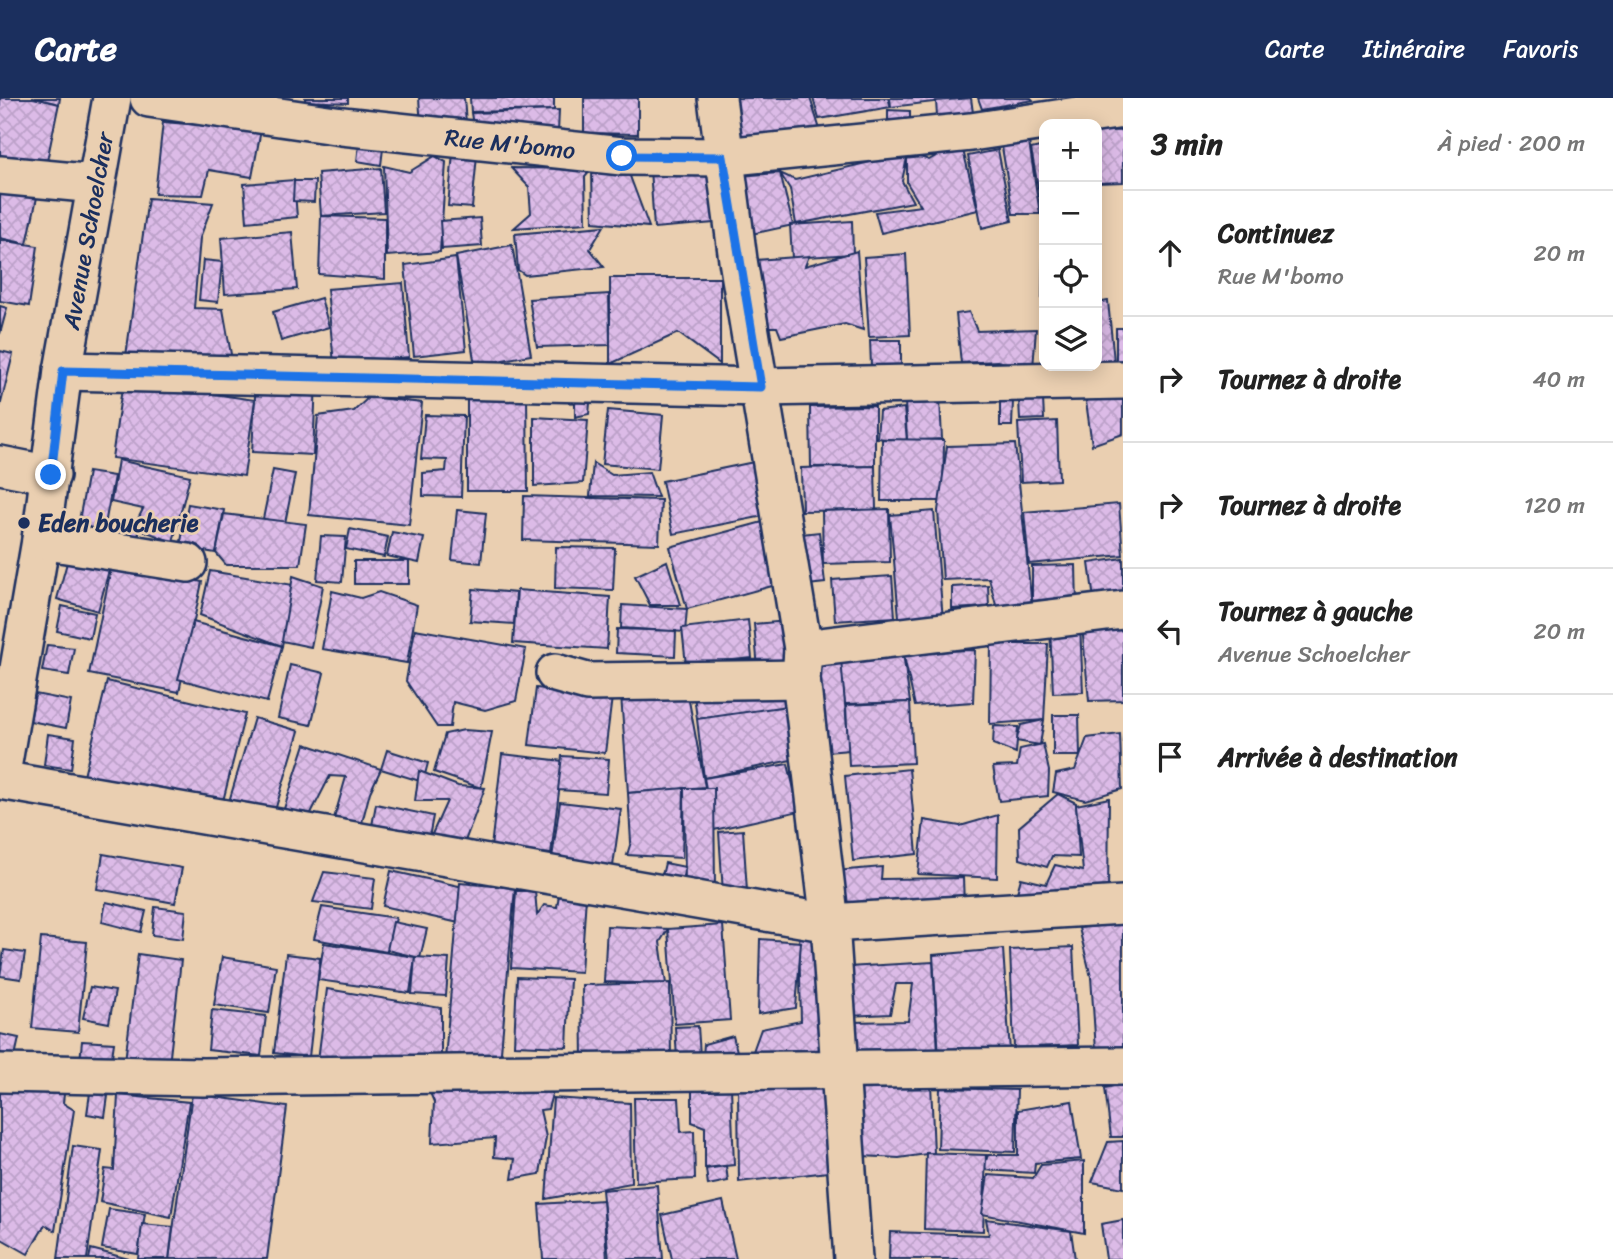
<!DOCTYPE html>
<html lang="fr">
<meta charset="utf-8">
<style>
body{margin:0;font-family:Sriracha,sans-serif;background:#f6f6f6;color:#222}
.controls{position:absolute;right:21px;top:21px;display:grid;overflow:hidden;border-radius:14px;box-shadow:0 4px 18px #0003}
.controls button{width:63px;height:63px;display:grid;place-items:center;padding:0;border:0;border-bottom:2px solid #e0e0e0;background:#fff;color:#222;font:35px sans-serif}
.stop{position:absolute;width:21px;height:21px;margin:-16px;border:5px solid #1a73e8;border-radius:50%;background:#fff}
.stop.end{background:#1a73e8;border-color:#fff;box-shadow:0 2px 7px #0008}
.list{margin:0;padding:0;list-style:none}
h2{display:flex;justify-content:space-between;align-items:center;height:91px;margin:0;padding:0 28px;font-size:30px}
h2 small{font-size:23px;font-weight:400;color:#767676}
.list li{display:grid;grid-template-columns:46px 1fr auto;gap:21px;align-items:center;box-sizing:border-box;height:126px;padding:0 28px;border-top:2px solid #e0e0e0}
.list b{display:block;font-size:26px;white-space:nowrap}
.list p{margin:0;font-size:23px;white-space:nowrap;color:#767676}
.list em{font-size:23px;font-style:normal;color:#767676}
.icon{flex:none;width:38px;height:38px;fill:none;stroke:currentColor;stroke-width:2;stroke-linecap:round;stroke-linejoin:round}
.map{position:relative;flex:none;width:1123px;height:1161px;overflow:hidden}
header{display:flex;align-items:center;gap:42px;box-sizing:border-box;height:98px;padding:0 35px;background:#1b2f5e;color:#fff}
header strong{font-size:33px}
nav{display:flex;gap:38px;margin-inline-start:auto;font-size:24px}
main{display:flex}
aside{flex:1;background:#fff}
.map>svg:first-child{display:block}
.building{fill:url(#building-cross-hatch);stroke:#1b2f5e;stroke-width:2}
.lines{fill:none;stroke-linecap:round;stroke-linejoin:round}
.street-casing{stroke:#1b2f5e;stroke-width:42}
.street{stroke:#eacfb1;stroke-width:37}
.route{stroke:#1a73e8;stroke-width:9}
.poi-dot{fill:#1b2f5e;stroke:#eacfb1;stroke-width:2.5}
.labels{text-anchor:middle;stroke-width:5;stroke-linejoin:round;paint-order:stroke}
.street-label{font-size:24px;fill:#1b2f5e;stroke:#eacfb1}
.poi-label{font-size:24px;font-weight:bold;fill:#1b2f5e;stroke:#eacfb1;text-anchor:start}
</style>
<header>
<strong>Carte</strong>
<nav><a>Carte</a><a>Itinéraire</a><a>Favoris</a></nav>
</header>
<main>
<div class="map">
<svg width="1123" height="1161" viewBox="0 0 1123 1161">
<defs>
<pattern id="building-cross-hatch" width="8" height="8" patternUnits="userSpaceOnUse" patternTransform="scale(1.75)"><rect width="8" height="8" fill="#dcbbe7"/><path d="M0 0l8 8M0 8l8-8" fill="none" stroke="#bca1c9"/></pattern>
</defs>
<rect width="100%" height="100%" fill="#eacfb1"/>
<filter id="ink" filterUnits="userSpaceOnUse"><feTurbulence type="fractalNoise" baseFrequency=".0143" numOctaves="2"/><feDisplacementMap in="SourceGraphic" scale="14" xChannelSelector="R" yChannelSelector="G"/><feConvolveMatrix kernelMatrix="1 2 1 2 8 2 1 2 1" color-interpolation-filters="sRGB"/></filter>
<g filter="url(#ink)">
<!-- building -->
<g class="building">
<polygon points="0,0 33,0 59,5 47,63 0,59"/>
<polygon points="35,0 60,0 59,6"/>
<polygon points="305,0 348,0 348,5 305,3"/>
<polygon points="419,0 464,0 466,25 421,28"/>
<polygon points="470,0 554,0 554,12 471,14"/>
<polygon points="584,0 638,0 638,36 584,35"/>
<polygon points="733,0 810,0 823,41 737,50"/>
<polygon points="813,0 888,0 891,9 819,21"/>
<polygon points="890,0 968,0 891,9"/>
<polygon points="971,0 973,15 937,18 936,3"/>
<polygon points="978,0 1031,0 1033,2 982,11"/>
<polygon points="559,12 558,35 474,33 471,15"/>
<polygon points="888,12 910,13 910,25 888,25"/>
<polygon points="163,24 261,32 252,79 209,72 203,97 155,96"/>
<polygon points="1097,32 1123,33 1123,84 1097,85"/>
<polygon points="360,39 384,42 381,67 357,63"/>
<polygon points="1001,43 1029,44 1040,116 1013,116"/>
<polygon points="961,44 978,112 881,135 875,114 921,108 907,85 907,55 929,62"/>
<polygon points="1044,48 1044,122 1031,51"/>
<polygon points="998,52 1012,123 982,130 968,58"/>
<polygon points="453,55 477,57 472,110 448,108"/>
<polygon points="908,55 902,83 913,104 796,126 790,91 780,75 795,82"/>
<polygon points="435,58 446,64 440,154 387,158 384,68 409,74"/>
<polygon points="710,65 714,125 654,130 650,71"/>
<polygon points="381,70 384,114 321,118 318,75"/>
<polygon points="511,70 592,71 585,79 586,125 514,130 531,115 529,89"/>
<polygon points="592,71 628,73 649,129 593,124"/>
<polygon points="780,75 793,127 738,139 737,78"/>
<polygon points="0,82 39,90 27,146 0,140"/>
<polygon points="294,82 297,119 247,124 244,86"/>
<polygon points="294,83 315,83 314,104 293,103"/>
<polygon points="148,100 213,105 200,140 194,210 223,211 232,262 125,265"/>
<polygon points="321,118 385,120 385,181 319,176"/>
<polygon points="480,120 482,148 442,151 440,123"/>
<polygon points="852,123 853,156 792,160 790,127"/>
<polygon points="604,128 590,151 604,169 525,177 518,172 515,136"/>
<polygon points="292,134 297,191 225,196 221,140"/>
<polygon points="0,142 38,148 29,208 0,203"/>
<polygon points="512,147 531,257 475,267 456,158"/>
<polygon points="857,153 863,232 845,226 781,239 777,229 760,229 756,162 809,158 805,168"/>
<polygon points="906,156 910,237 869,239 864,159"/>
<polygon points="1043,159 1044,159 1044,200 1042,200"/>
<polygon points="1097,159 1101,160 1100,201 1097,201"/>
<polygon points="456,160 466,252 414,258 405,167"/>
<polygon points="203,162 222,164 218,204 199,202"/>
<polygon points="610,180 720,180 720,266 678,235 610,266"/>
<polygon points="403,185 409,259 334,266 327,191"/>
<polygon points="609,196 610,247 537,249 529,201"/>
<polygon points="321,200 329,229 281,243 273,214"/>
<polygon points="1108,203 1114,263 1097,264 1097,205"/>
<polygon points="0,208 7,210 0,236"/>
<polygon points="969,214 977,233 1036,231 1033,270 997,263 961,265 956,216"/>
<rect x="1116" y="230" width="7" height="37"/>
<polygon points="870,242 901,242 901,267 871,268"/>
<polygon points="0,253 13,256 0,309"/>
<polygon points="256,280 316,282 313,357 252,354"/>
<polygon points="123,283 255,302 244,378 112,360"/>
<polygon points="575,292 591,295 589,316 575,319"/>
<polygon points="1085,296 1123,298 1123,336 1092,347"/>
<polygon points="527,298 528,393 467,393 467,299"/>
<polygon points="369,299 422,305 409,427 309,417 318,318 354,313"/>
<polygon points="940,301 942,341 907,343 905,303"/>
<polygon points="1000,301 1013,302 1012,328 1000,328"/>
<polygon points="1043,301 1044,321 1020,322 1019,302"/>
<polygon points="875,308 875,368 811,369 810,309"/>
<polygon points="904,310 907,343 877,340 879,313"/>
<polygon points="608,312 663,317 658,371 602,366"/>
<polygon points="425,317 464,318 461,399 423,398 423,375 446,373 447,362 421,361"/>
<polygon points="534,319 588,322 583,385 534,388"/>
<polygon points="1057,323 1059,382 1021,384 1018,325"/>
<polygon points="882,341 944,342 943,403 881,403"/>
<polygon points="1015,346 1032,509 997,511 989,480 943,482 938,413 947,348"/>
<polygon points="118,362 190,378 173,444 134,429 143,411 111,404"/>
<polygon points="754,364 764,418 673,436 662,383"/>
<polygon points="593,365 612,377 649,374 658,399 590,398"/>
<polygon points="875,368 876,412 802,413 801,370"/>
<polygon points="273,372 295,376 285,425 263,421"/>
<polygon points="88,374 114,378 104,432 78,428"/>
<polygon points="524,398 661,402 659,446 523,442"/>
<polygon points="188,406 224,412 216,455 180,449"/>
<polygon points="1119,406 1123,457 1029,466 1024,414"/>
<polygon points="889,411 890,464 823,466 822,413"/>
<polygon points="457,412 486,415 481,465 452,462"/>
<polygon points="934,413 943,522 899,519 890,417"/>
<polygon points="224,416 306,426 300,467 226,467 216,455"/>
<polygon points="112,422 138,433 144,449 106,436"/>
<polygon points="770,422 787,484 687,511 670,449"/>
<polygon points="350,431 388,439 384,459 346,451"/>
<polygon points="392,434 424,440 419,465 387,458"/>
<polygon points="819,434 825,485 808,487 802,436"/>
<polygon points="321,438 346,439 342,484 317,482"/>
<polygon points="556,449 615,450 613,492 555,490"/>
<polygon points="71,450 112,461 98,513 57,501"/>
<polygon points="1123,460 1123,497 1094,502 1089,465"/>
<rect x="354" y="463" width="55" height="23"/>
<polygon points="667,463 681,507 650,507 635,478"/>
<polygon points="112,466 202,484 179,594 89,576"/>
<polygon points="1076,467 1077,509 1032,509 1032,468"/>
<polygon points="210,473 293,487 282,548 200,517"/>
<polygon points="293,478 323,488 311,549 282,543"/>
<polygon points="892,478 895,519 835,523 832,482"/>
<polygon points="988,487 989,509 952,511 952,489"/>
<polygon points="473,491 516,495 514,526 470,523"/>
<polygon points="517,492 610,499 607,551 513,545"/>
<polygon points="332,493 361,500 379,494 417,507 407,565 322,551"/>
<polygon points="622,507 687,511 685,534 621,530"/>
<polygon points="62,508 95,515 90,540 57,533"/>
<polygon points="748,522 752,560 686,567 682,530"/>
<polygon points="787,523 791,568 758,571 754,526"/>
<polygon points="193,524 282,548 267,604 178,581"/>
<polygon points="1080,527 1083,594 1053,595 1050,529"/>
<polygon points="1082,527 1123,528 1123,602 1089,603"/>
<polygon points="415,531 526,551 516,603 485,612 453,604 450,629 437,629 406,583"/>
<polygon points="617,531 676,533 675,558 616,555"/>
<polygon points="991,546 1048,546 1044,622 990,626"/>
<polygon points="47,547 74,550 69,577 42,573"/>
<polygon points="902,548 910,604 845,606 839,558"/>
<polygon points="975,552 973,604 915,608 903,554"/>
<polygon points="841,561 849,652 827,654 819,563"/>
<polygon points="290,567 324,575 311,627 278,620"/>
<polygon points="107,583 245,616 221,711 84,678"/>
<polygon points="620,583 687,592 705,689 628,695"/>
<polygon points="789,588 792,611 697,621 694,597"/>
<polygon points="536,590 612,599 605,655 529,647"/>
<polygon points="35,596 71,603 66,630 30,623"/>
<polygon points="910,604 913,665 849,668 846,607"/>
<polygon points="788,608 796,661 704,680 697,621"/>
<polygon points="1053,617 1079,617 1080,658 1053,658"/>
<polygon points="254,620 299,633 273,719 228,707"/>
<polygon points="1044,622 1040,647 1016,643 1021,627"/>
<polygon points="994,628 1018,629 1016,655 993,646"/>
<polygon points="464,632 492,634 481,690 434,674 445,636"/>
<polygon points="48,636 75,640 71,671 44,667"/>
<polygon points="1120,636 1122,691 1085,702 1053,694 1056,676 1075,672 1087,640"/>
<polygon points="305,646 381,671 370,694 359,736 331,731 346,679 330,678 308,721 281,720"/>
<polygon points="1043,646 1049,673 1048,698 999,703 993,669 1017,668 1020,651"/>
<polygon points="387,652 428,665 423,684 381,671"/>
<polygon points="502,656 563,663 551,756 491,749"/>
<polygon points="562,658 609,661 606,695 558,692"/>
<polygon points="788,666 799,713 714,732 704,680"/>
<polygon points="909,671 917,756 853,763 845,678"/>
<polygon points="419,673 458,688 485,690 462,751 428,745 447,703 415,703"/>
<polygon points="684,690 682,760 627,757 631,744 628,695"/>
<polygon points="684,690 714,690 715,792 685,792"/>
<polygon points="1058,696 1076,705 1079,759 1052,758 1047,769 1020,761 1019,729"/>
<polygon points="1109,700 1108,799 1014,806 1021,780 1046,786 1055,767 1083,773 1076,707"/>
<polygon points="560,704 621,711 613,768 552,760"/>
<polygon points="376,706 433,718 428,745 371,733"/>
<polygon points="998,717 997,780 918,776 924,722 960,728"/>
<polygon points="743,732 747,793 723,795 719,734"/>
<polygon points="103,756 182,770 175,805 97,791"/>
<polygon points="665,765 685,769 681,787 661,782"/>
<polygon points="882,769 881,781 963,780 964,807 847,814 836,773"/>
<polygon points="391,773 468,790 459,825 383,808"/>
<polygon points="324,774 375,780 371,811 313,804"/>
<polygon points="460,785 515,790 500,966 445,961"/>
<polygon points="516,793 535,793 537,817 544,807 557,809 559,797 586,798 581,874 511,870"/>
<polygon points="106,804 146,813 141,834 102,824"/>
<polygon points="155,809 186,813 183,841 152,837"/>
<polygon points="322,809 396,820 387,854 314,841"/>
<polygon points="393,824 427,831 420,860 387,852"/>
<polygon points="1123,825 1123,951 1096,952 1091,879 1079,830"/>
<polygon points="723,827 730,922 675,926 668,831"/>
<polygon points="607,828 668,831 660,844 666,886 604,884"/>
<polygon points="829,828 824,956 752,956 761,931 801,923 799,835"/>
<polygon points="41,840 87,844 78,934 32,930"/>
<polygon points="760,841 801,844 796,910 758,916"/>
<polygon points="324,845 415,859 410,895 318,882"/>
<polygon points="1073,849 1078,947 1014,950 1010,852"/>
<polygon points="1003,851 1010,954 939,959 933,857"/>
<polygon points="4,852 25,855 21,881 0,878"/>
<polygon points="138,856 181,862 169,967 125,963"/>
<polygon points="286,856 320,860 309,959 274,955"/>
<polygon points="222,859 276,868 269,915 214,907"/>
<polygon points="415,859 449,861 446,898 412,896"/>
<polygon points="933,864 938,955 853,961 850,924 908,923 913,886 896,886 890,916 848,918 848,869"/>
<polygon points="517,879 570,881 567,949 514,947"/>
<polygon points="670,885 671,960 583,962 582,887"/>
<polygon points="90,889 115,893 109,925 83,920"/>
<polygon points="327,891 441,910 441,965 318,962"/>
<polygon points="212,912 266,918 261,958 208,952"/>
<polygon points="698,928 700,958 677,960 675,929"/>
<polygon points="0,936 19,940 14,963 0,960"/>
<polygon points="733,938 738,957 703,958 704,946"/>
<polygon points="82,943 114,945 111,965 80,963"/>
<polygon points="66,979 63,1005 74,1012 55,1133 45,1127 28,1156 0,1140 0,980"/>
<polygon points="555,985 548,1011 540,1012 546,1039 540,1076 512,1081 515,1061 494,1059 495,1040 432,1045 434,1004 428,990"/>
<polygon points="931,985 934,1055 899,1060 863,1058 861,988"/>
<polygon points="1123,986 1123,1039 1111,1039 1105,990"/>
<polygon points="731,989 734,1067 705,1070 705,1029 692,1024 692,993"/>
<polygon points="836,990 837,1073 739,1084 738,991"/>
<polygon points="940,990 1017,992 1015,1054 938,1051"/>
<polygon points="90,995 108,998 105,1019 87,1016"/>
<polygon points="192,996 287,1009 267,1161 169,1161"/>
<polygon points="118,997 189,1004 171,1119 100,1104 105,1071 114,1072"/>
<polygon points="553,1000 630,1005 631,1085 546,1101"/>
<polygon points="634,1000 679,1000 681,1034 694,1033 695,1081 636,1084"/>
<polygon points="1072,1003 1081,1061 1035,1065 1034,1075 983,1072 988,1057 1018,1057 1018,1012"/>
<polygon points="1123,1043 1123,1090 1092,1084 1108,1044"/>
<polygon points="73,1048 102,1052 87,1161 58,1161"/>
<polygon points="926,1055 986,1057 983,1133 924,1131"/>
<polygon points="1084,1063 1084,1135 982,1116 988,1077 1033,1080 1041,1067"/>
<polygon points="726,1068 728,1083 708,1087 706,1071"/>
<polygon points="657,1087 663,1161 609,1161 602,1092"/>
<polygon points="603,1102 607,1161 543,1161 539,1106"/>
<polygon points="723,1103 736,1161 672,1161 662,1117"/>
<polygon points="109,1111 145,1116 138,1156 102,1150"/>
<polygon points="986,1121 1071,1133 1075,1161 889,1161 890,1134 989,1137"/>
<polygon points="1123,1122 1123,1161 1106,1161 1101,1126"/>
<polygon points="142,1126 173,1129 169,1161 138,1161"/>
<polygon points="91,1151 129,1161 89,1161"/>
</g>
<g class="lines">
<!-- street casing -->
<g class="street-casing">
<g id="street">
<polyline points="112,0 63,273 41,442 0,682 830,825 1123,807"/>
<polyline points="149,0 342,28 622,58 723,59 971,34 1123,11"/>
<polyline points="717,0 738,162 803,551 801,581 830,825 853,1161"/>
<polyline points="0,77 96,86"/>
<polyline points="63,273 761,289 1123,282"/>
<polyline points="0,367 51,377"/>
<polyline points="41,442 188,465"/>
<polyline points="803,551 1123,512"/>
<polyline points="555,575 587,584 801,581"/>
<polyline points="0,975 203,979 1123,968"/>
</g>
</g>
<!-- street -->
<use href="#street" class="street"/>
</g>
</g>
<g class="lines" filter="url(#ink)">
<!-- route -->
<polyline class="route" points="51,377 63,273 761,289 723,59 622,58"/>
</g>
<!-- markers -->
<circle class="poi-dot" cx="24" cy="425" r="7"/>
<g class="labels">
<!-- street labels -->
<g class="street-label">
<text transform="translate(510 46) rotate(6)" y="8">Rue M'bomo</text>
<text transform="translate(88 133) rotate(-80)" y="8">Avenue Schoelcher</text>
</g>
<!-- poi labels -->
<g class="poi-label">
<text x="38" y="433">Eden boucherie</text>
</g>
</g>
</svg>
<div class="controls">
<button>+</button>
<button>−</button>
<button><svg class="icon" aria-label="locate" viewBox="0 0 24 24"><circle cx="12" cy="12" r="6"/><path d="M12 2v4M12 18v4M2 12h4M18 12h4"/></svg></button>
<button><svg class="icon" aria-label="layers" viewBox="0 0 24 24"><path d="M12 4l9 5-9 5-9-5zM3 14l9 5 9-5"/></svg></button>
</div>
<div class="stop" style="left:622px;top:58px"></div>
<div class="stop end" style="left:51px;top:377px"></div>
</div>
<aside>
<h2>3 min<small>À pied · 200 m</small></h2>
<ul class="list">
<li><svg class="icon" aria-label="ahead" viewBox="0 0 24 24"><path d="M12 20V5M6 11l6-6 6 6"/></svg><div><b>Continuez</b><p>Rue M'bomo</p></div><em>20 m</em></li>
<li><svg class="icon" aria-label="right" viewBox="0 0 24 24"><path d="M7 20v-9h11M14 6l5 5-5 5"/></svg><div><b>Tournez à droite</b></div><em>40 m</em></li>
<li><svg class="icon" aria-label="right" viewBox="0 0 24 24"><path d="M7 20v-9h11M14 6l5 5-5 5"/></svg><div><b>Tournez à droite</b></div><em>120 m</em></li>
<li><svg class="icon" aria-label="left" viewBox="0 0 24 24"><path d="M17 20v-9H6M10 6l-5 5 5 5"/></svg><div><b>Tournez à gauche</b><p>Avenue Schoelcher</p></div><em>20 m</em></li>
<li><svg class="icon" aria-label="arrive" viewBox="0 0 24 24"><path d="M6 21V4h12l-3 4 3 4H6"/></svg><div><b>Arrivée à destination</b></div></li>
</ul>
</aside>
</main>
